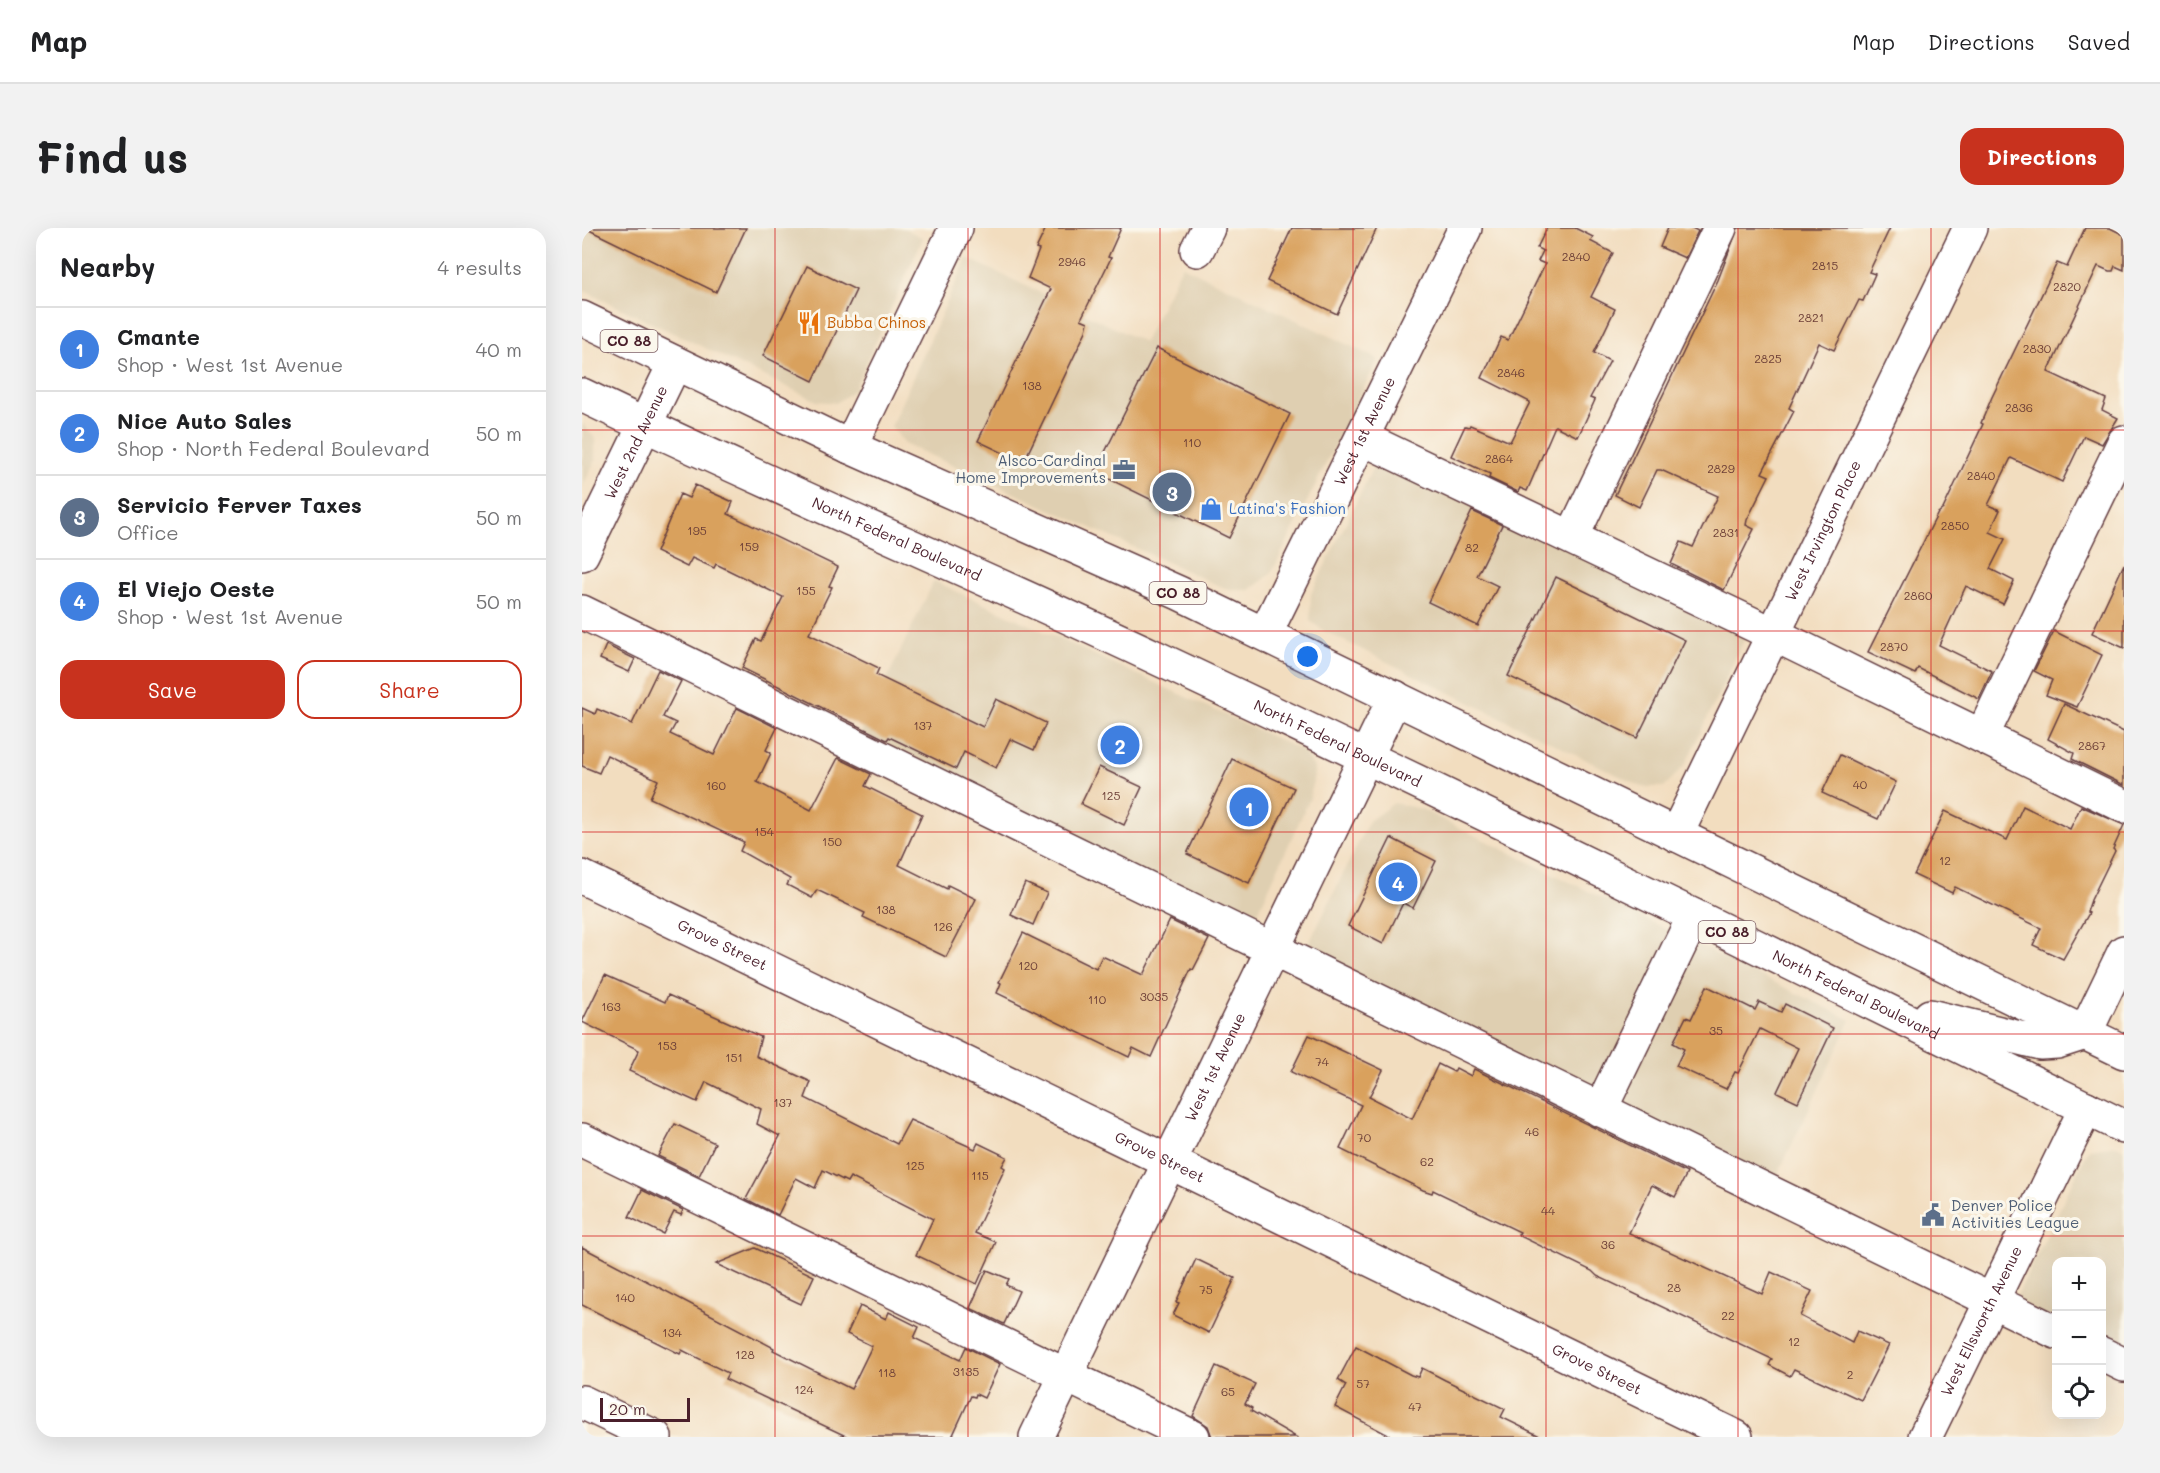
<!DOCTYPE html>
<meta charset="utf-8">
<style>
body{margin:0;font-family:Mali,sans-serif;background:#f2f2f2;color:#202124}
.controls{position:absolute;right:18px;bottom:18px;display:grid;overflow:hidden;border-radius:12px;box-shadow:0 6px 24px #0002}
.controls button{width:54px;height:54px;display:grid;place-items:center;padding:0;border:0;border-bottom:2px solid #e0e0e0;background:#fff;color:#202124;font:30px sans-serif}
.scale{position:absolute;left:18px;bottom:15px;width:90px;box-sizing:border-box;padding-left:6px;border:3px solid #4a1f2b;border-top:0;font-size:16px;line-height:21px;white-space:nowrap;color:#4a1f2b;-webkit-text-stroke:4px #fbf7ec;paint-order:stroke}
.you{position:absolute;left:726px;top:429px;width:21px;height:21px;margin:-15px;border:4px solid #fff;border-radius:50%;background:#1a73e8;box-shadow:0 0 0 9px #1a73e833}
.badge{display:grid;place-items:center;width:39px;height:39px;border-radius:50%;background:#c8321e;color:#fff;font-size:20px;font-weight:700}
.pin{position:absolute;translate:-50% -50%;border:3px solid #fff;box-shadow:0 2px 6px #0006}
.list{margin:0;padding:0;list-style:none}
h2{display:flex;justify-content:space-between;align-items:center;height:78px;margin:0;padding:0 24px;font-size:26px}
h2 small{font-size:20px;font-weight:400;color:#757577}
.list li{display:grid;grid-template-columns:39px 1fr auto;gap:18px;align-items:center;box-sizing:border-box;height:84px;padding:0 24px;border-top:2px solid #e0e0e0}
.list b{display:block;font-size:22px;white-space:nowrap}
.list p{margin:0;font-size:20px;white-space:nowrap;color:#757577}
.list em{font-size:20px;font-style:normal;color:#757577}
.actions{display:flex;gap:12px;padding:18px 24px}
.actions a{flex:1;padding:14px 0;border:2px solid #c8321e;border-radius:18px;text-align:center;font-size:21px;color:#c8321e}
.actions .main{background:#c8321e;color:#fff}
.icon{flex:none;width:33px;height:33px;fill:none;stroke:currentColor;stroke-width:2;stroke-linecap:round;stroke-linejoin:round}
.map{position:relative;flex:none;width:1542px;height:1209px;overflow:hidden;border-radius:18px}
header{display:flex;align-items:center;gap:36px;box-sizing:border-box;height:84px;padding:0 30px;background:#fff;border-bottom:2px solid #e0e0e0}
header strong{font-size:28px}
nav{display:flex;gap:33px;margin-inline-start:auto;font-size:21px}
.intro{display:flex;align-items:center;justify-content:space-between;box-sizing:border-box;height:144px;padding:0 36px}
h1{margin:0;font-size:42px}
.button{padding:15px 27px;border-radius:18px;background:#c8321e;color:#fff;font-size:21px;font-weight:700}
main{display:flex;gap:36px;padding:0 36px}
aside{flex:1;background:#fff;border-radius:18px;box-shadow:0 6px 24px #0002}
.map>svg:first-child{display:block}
.built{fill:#dfcfb1}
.building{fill:#d9a15d}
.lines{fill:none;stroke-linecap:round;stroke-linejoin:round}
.minor-casing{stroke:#633c41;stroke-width:36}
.major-casing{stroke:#633c41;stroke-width:36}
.minor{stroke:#fff;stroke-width:33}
.major{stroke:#fff;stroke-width:33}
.grid{fill:none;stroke:#d62828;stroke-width:1.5;stroke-opacity:0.55}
.labels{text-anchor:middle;stroke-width:6;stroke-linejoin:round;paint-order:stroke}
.number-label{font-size:12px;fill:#6e4038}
.shield{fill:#fbf7ec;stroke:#7f6065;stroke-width:1.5}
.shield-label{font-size:14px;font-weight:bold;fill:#4a1f2b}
.food-label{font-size:15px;fill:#c56008;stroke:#fbf7ec;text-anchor:start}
.street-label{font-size:15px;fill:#4a1f2b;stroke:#fbf7ec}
.service-label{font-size:15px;fill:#4e5e75;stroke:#fbf7ec;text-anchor:end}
.shop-label{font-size:15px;fill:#366cbe;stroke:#fbf7ec;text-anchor:start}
</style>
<header>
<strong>Map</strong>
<nav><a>Map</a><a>Directions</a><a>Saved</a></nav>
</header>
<div class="intro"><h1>Find us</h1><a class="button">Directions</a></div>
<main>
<aside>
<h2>Nearby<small>4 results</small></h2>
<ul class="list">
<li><span class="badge" style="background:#3f7fe0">1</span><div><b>Cmante</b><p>Shop · West 1st Avenue</p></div><em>40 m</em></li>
<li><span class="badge" style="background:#3f7fe0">2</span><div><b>Nice Auto Sales</b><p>Shop · North Federal Boulevard</p></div><em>50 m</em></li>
<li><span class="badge" style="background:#5c6f8a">3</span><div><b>Servicio Ferver Taxes</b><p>Office</p></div><em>50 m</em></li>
<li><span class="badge" style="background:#3f7fe0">4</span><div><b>El Viejo Oeste</b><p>Shop · West 1st Avenue</p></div><em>50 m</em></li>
</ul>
<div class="actions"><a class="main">Save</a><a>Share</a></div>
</aside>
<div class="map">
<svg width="1542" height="1209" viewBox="0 0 1542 1209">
<rect width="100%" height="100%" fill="#fbf7ec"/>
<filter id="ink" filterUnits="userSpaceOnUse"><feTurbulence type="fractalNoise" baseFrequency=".0167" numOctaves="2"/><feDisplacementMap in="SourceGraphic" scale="12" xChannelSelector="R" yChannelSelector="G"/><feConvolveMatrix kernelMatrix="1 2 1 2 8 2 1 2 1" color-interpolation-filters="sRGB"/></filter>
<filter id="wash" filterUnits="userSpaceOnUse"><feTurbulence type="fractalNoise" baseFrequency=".008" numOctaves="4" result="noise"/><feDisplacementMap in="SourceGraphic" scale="24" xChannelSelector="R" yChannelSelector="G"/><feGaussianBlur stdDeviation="1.35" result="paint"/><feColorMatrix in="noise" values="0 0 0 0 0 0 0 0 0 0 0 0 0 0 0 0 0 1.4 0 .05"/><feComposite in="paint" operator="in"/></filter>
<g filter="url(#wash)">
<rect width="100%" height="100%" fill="#f2ddbf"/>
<!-- built -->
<g class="built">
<polygon points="0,0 322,0 341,10 272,162 254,175 235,173 0,62"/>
<polygon points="385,30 562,114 600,38 796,131 689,346 668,362 647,362 323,216 309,198"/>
<polygon points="0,195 13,210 13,233 0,260"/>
<polygon points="806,209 1174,387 1103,537 1082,559 1060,559 742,403 728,393 729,366"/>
<polygon points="352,353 721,523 733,541 728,570 662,715 269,525"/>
<polygon points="812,575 839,581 1269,792 1184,971 715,740 787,593"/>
<polygon points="1535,917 1542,921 1542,1145 1520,1134 1520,1034 1474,1034 1474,1112 1425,1088 1507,921"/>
</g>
<g id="blocks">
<!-- building -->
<g class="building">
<polygon points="3,0 164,0 134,64"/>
<polygon points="464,0 539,0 526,29 529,30 499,91 506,94 504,103 444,229 439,227 436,232 396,213 469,61 446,50 457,22 454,21"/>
<polygon points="710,0 795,0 755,86 685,53"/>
<polygon points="965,0 993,0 1011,9 1008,13 1031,25 1009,69 1033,81 1012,125 1028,133 1008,170 1013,172 996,209 973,198 945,263 938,260 936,264 907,250 908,246 869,228 883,198 887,199 888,197 928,214 948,174 900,150 919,109 926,112 963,36 956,33 961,23 955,20"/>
<polygon points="1086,0 1110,0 1116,3 1103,30 1078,19"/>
<polygon points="1156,0 1308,0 1287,44 1293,46 1281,73 1277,72 1252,122 1237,115 1207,180 1212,183 1180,245 1187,248 1165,292 1164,297 1172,301 1142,362 1089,336 1099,314 1111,319 1136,268 1079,242 1075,242 1057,279 1033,267 1136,52"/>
<polygon points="1503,0 1528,0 1542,7 1542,42 1533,38 1531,43 1527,43 1516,38 1466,144 1524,171 1520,182 1536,190 1520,216 1502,208 1480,254 1429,230 1406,277 1418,282 1408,304 1423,311 1408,341 1432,353 1421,376 1384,358 1357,417 1410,443 1397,471 1336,440 1333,446 1286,424 1356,285 1361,281 1372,258 1401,196 1399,195 1410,169 1475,35 1485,39"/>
<polygon points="225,38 274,62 231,153 181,128"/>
<polygon points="575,120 708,186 647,310 513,244"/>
<polygon points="113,257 151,274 146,286 256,339 247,358 250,359 227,406 297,440 294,447 401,499 414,471 464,495 452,522 428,511 414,540 382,524 374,541 307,509 305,512 160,440 174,411 179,413 201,369 134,336 132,340 110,330 105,339 74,324 98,266 107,270"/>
<polygon points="890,283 920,297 895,348 916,358 896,398 846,374"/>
<polygon points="1542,336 1542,420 1510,405"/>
<polygon points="974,349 1103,412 1055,510 926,448"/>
<polygon points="1472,403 1520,427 1495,479 1464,467 1470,452 1452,443"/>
<polygon points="24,417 53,431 47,444 18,431"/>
<polygon points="76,442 99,453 81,489 94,495 88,506 132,527 155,480 195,500 184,522 189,525 175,554 229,582 256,530 289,546 283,558 340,586 317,637 365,661 366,657 394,671 364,729 281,689 283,685 235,662 230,670 205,657 208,651 158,623 162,614 68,570 76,552 25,527 17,545 0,538 0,480 13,486 15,481 50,496"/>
<polygon points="1482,476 1542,504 1542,557 1490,531 1492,525 1466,511"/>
<polygon points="1258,527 1314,554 1296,591 1240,565"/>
<polygon points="650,531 712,560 667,655 605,626"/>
<polygon points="517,539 560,559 542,597 499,576"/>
<polygon points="1441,578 1488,601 1499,578 1542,597 1531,621 1533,623 1509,672 1505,684 1507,685 1481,731 1451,717 1459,700 1373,659 1370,665 1332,647 1363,583 1425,612"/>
<polygon points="809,610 854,633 831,680 821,675 801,716 766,698"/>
<polygon points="443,655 465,665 451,697 429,687"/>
<polygon points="588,692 627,711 611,742 609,741 569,829 551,820 547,829 415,765 419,755 417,754 441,705 514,741 520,728 561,747"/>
<polygon points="23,747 83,774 86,767 179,809 174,828 229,854 223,870 315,916 328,892 393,921 396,915 425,929 420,938 423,940 393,1005 414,1014 395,1056 334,1027 351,991 268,949 265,954 241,942 233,960 214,950 196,987 164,971 198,908 175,896 179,881 124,854 115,874 47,843 57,822 0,794"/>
<polygon points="1125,758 1173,782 1177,774 1199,784 1203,776 1251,800 1216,874 1195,864 1216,820 1178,801 1156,845 1153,844 1144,861 1094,838 1102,821 1091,815 1104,789 1109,791"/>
<polygon points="727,807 801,842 787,869 830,891 856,836 872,844 874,840 889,848 892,841 1105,945 1093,969 1070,957 1047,1005 1180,1066 1189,1044 1230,1063 1218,1088 1270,1115 1275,1103 1307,1117 1279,1172 1212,1141 1208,1148 1187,1137 1190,1131 1015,1048 1010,1043 936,1007 938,1004 851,962 850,965 841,962 758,921 779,877 709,844"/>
<polygon points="93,896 133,915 117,948 76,928"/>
<polygon points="60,962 101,982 99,987 92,984 81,1006 47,989"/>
<polygon points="0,1019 192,1120 191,1122 269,1161 290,1118 265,1106 278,1078 304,1091 307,1084 337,1099 332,1110 378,1132 384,1119 418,1136 402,1170 394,1166 393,1169 389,1168 370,1209 266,1209 143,1151 146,1145 100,1122 98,1126 0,1077"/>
<polygon points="173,1020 232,1048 219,1076 134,1036"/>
<polygon points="614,1031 653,1050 627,1105 591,1087 597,1075 594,1074"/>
<polygon points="405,1042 427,1051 424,1057 437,1063 422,1096 388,1080"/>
<polygon points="774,1118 829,1147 836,1149 840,1140 863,1152 923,1181 919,1189 960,1209 810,1209 753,1179 764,1157 756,1152"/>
<polygon points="634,1138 673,1156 663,1176 670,1180 669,1183 714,1209 630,1209 626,1198 611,1188"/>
</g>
</g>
</g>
<g filter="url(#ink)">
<use href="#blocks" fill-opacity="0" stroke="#633c41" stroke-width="1.5"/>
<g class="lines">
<!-- minor casing -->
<g class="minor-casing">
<g id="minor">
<polyline points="615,22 626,0"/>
<polyline points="780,210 1191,406 1542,578"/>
<polyline points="268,219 374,0"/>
<polyline points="990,309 1138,0"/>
<path id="s1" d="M 0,326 L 93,135"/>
<polyline points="0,384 1474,1104"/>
<path id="s2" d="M 683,406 L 883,0"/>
<polyline points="1400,508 1542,214"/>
<path id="s3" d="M 1094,607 L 1388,0"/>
<path id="s4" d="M 0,649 L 1154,1209"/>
<polyline points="1503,805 1542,724"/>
<polyline points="1018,882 1112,688"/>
<polyline points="0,912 611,1209"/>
<polyline points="1520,1126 1542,1137"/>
<polyline points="0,1174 73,1209"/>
<path id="s5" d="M 454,1209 L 813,469"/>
<path id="s6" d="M 1343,1209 L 1504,880"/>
</g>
</g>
<!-- major casing -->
<g class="major-casing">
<g id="major">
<polyline points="0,90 268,219 597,365 1542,824"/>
<path id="s7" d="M 0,167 C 190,259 386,341 577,431 C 901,583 1221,741 1542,899"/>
<polyline points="1348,788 1458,815 1475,814 1503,805"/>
</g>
</g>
<!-- minor -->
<use href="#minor" class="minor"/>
<!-- major -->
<use href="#major" class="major"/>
</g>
</g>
<!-- grid -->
<path class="grid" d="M 193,0 L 193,1209M 386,0 L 386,1209M 578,0 L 578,1209M 771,0 L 771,1209M 964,0 L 964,1209M 1156,0 L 1156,1209M 1349,0 L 1349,1209M 0,202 L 1542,202M 0,403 L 1542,403M 0,604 L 1542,604M 0,806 L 1542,806M 0,1008 L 1542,1008"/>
<!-- icons -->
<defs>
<g id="restaurant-bare" transform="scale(1.8)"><path d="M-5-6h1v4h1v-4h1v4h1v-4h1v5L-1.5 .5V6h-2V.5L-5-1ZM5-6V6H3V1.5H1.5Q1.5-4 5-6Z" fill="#e8710a" stroke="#fbf7ec" stroke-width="2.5" paint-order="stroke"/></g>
<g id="office-bare" transform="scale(1.8)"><path d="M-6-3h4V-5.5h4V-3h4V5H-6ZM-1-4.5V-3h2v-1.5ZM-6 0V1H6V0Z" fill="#5c6f8a" stroke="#fbf7ec" stroke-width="2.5" paint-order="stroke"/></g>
<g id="shop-bare" transform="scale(1.8)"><path d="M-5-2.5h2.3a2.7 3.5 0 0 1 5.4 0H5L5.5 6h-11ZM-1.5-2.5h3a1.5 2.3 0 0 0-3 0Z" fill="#3f7fe0" stroke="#fbf7ec" stroke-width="2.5" paint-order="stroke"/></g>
<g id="civic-bare" transform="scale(1.8)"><path d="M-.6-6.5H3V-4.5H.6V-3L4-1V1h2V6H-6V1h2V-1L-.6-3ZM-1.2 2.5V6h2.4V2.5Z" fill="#5c6f8a" stroke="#fbf7ec" stroke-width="2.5" paint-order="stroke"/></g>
</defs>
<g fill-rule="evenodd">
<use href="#restaurant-bare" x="227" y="95"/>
<use href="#office-bare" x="542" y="242"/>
<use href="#shop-bare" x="629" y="281"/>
<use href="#civic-bare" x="1351" y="987"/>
</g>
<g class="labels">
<!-- number labels -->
<g class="number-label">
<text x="994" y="33">2840</text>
<text x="490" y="38">2946</text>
<text x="1243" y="42">2815</text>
<text x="1485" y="63">2820</text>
<text x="1229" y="94">2821</text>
<text x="1455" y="125">2830</text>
<text x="1186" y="135">2825</text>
<text x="929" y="149">2846</text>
<text x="450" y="162">138</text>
<text x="1437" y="184">2836</text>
<text x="610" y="219">110</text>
<text x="917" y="235">2864</text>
<text x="1139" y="245">2829</text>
<text x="1399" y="252">2840</text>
<text x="1373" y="302">2850</text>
<text x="115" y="307">195</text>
<text x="1144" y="309">2831</text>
<text x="167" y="323">159</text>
<text x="890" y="324">82</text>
<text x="224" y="367">155</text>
<text x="1336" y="372">2860</text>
<text x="1312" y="423">2870</text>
<text x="341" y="502">137</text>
<text x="1510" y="522">2867</text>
<text x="1278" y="561">40</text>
<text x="134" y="562">160</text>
<text x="529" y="572">125</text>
<text x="182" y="608">154</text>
<text x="250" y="618">150</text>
<text x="1363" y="637">12</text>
<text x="304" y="686">138</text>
<text x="361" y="703">126</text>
<text x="446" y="742">120</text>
<text x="572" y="773">3035</text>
<text x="515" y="776">110</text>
<text x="29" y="783">163</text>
<text x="1134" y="807">35</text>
<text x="85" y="822">153</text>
<text x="152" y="834">151</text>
<text x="740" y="838">74</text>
<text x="201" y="879">137</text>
<text x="950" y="908">46</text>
<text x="782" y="914">70</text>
<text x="845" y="938">62</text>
<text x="333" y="942">125</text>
<text x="398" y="952">115</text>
<text x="966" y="987">44</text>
<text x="1026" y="1021">36</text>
<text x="1092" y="1064">28</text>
<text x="624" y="1066">75</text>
<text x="43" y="1074">140</text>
<text x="1146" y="1092">22</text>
<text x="90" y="1109">134</text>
<text x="1212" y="1118">12</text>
<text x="163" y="1131">128</text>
<text x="384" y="1148">3135</text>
<text x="305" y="1149">118</text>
<text x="1268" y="1151">2</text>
<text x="781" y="1160">57</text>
<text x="222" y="1166">124</text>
<text x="646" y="1168">65</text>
<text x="833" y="1183">47</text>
</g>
<!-- shield labels -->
<g class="shield">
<rect x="18.5" y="102" width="57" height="22" rx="4.5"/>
<rect x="567.5" y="354" width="57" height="22" rx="4.5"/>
<rect x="1116.5" y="693" width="57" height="22" rx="4.5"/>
</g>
<g class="shield-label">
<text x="47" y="118">CO 88</text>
<text x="596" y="370">CO 88</text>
<text x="1145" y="709">CO 88</text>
</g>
<!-- food labels -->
<g class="food-label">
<text x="245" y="100">Bubba Chinos</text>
</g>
<!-- street labels -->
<g class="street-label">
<text dy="5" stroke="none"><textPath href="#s2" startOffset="226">West 1st Avenue</textPath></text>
<text dy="5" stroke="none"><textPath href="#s1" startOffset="124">West 2nd Avenue</textPath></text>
<text dy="5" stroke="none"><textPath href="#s3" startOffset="338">West Irvington Place</textPath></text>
<text dy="5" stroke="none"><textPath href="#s7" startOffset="346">North Federal Boulevard</textPath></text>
<text dy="5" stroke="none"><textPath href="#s7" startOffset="832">North Federal Boulevard</textPath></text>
<text dy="5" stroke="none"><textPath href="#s4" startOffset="156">Grove Street</textPath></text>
<text dy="5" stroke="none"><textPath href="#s7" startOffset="1408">North Federal Boulevard</textPath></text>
<text dy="5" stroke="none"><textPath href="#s5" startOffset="411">West 1st Avenue</textPath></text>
<text dy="5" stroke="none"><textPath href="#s4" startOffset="642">Grove Street</textPath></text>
<text dy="5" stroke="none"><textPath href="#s6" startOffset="129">West Ellsworth Avenue</textPath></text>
<text dy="5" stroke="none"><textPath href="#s4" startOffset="1128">Grove Street</textPath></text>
</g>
<!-- service labels -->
<g class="service-label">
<text x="524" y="238">Alsco-Cardinal<tspan x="524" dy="17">Home Improvements</tspan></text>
<text x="1369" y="983" text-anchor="start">Denver Police<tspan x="1369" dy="17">Activities League</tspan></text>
</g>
<!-- shop labels -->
<g class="shop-label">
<text x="647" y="286">Latina's Fashion</text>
</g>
</g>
</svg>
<div class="controls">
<button>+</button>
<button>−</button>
<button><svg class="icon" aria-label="locate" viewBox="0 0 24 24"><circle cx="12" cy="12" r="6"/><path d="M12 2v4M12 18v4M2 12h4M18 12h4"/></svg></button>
</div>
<div class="scale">20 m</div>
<div class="you"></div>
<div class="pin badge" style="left:667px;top:579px;background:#3f7fe0">1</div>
<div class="pin badge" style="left:538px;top:517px;background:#3f7fe0">2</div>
<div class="pin badge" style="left:590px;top:264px;background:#5c6f8a">3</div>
<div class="pin badge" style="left:816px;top:654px;background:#3f7fe0">4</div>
</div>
</main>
